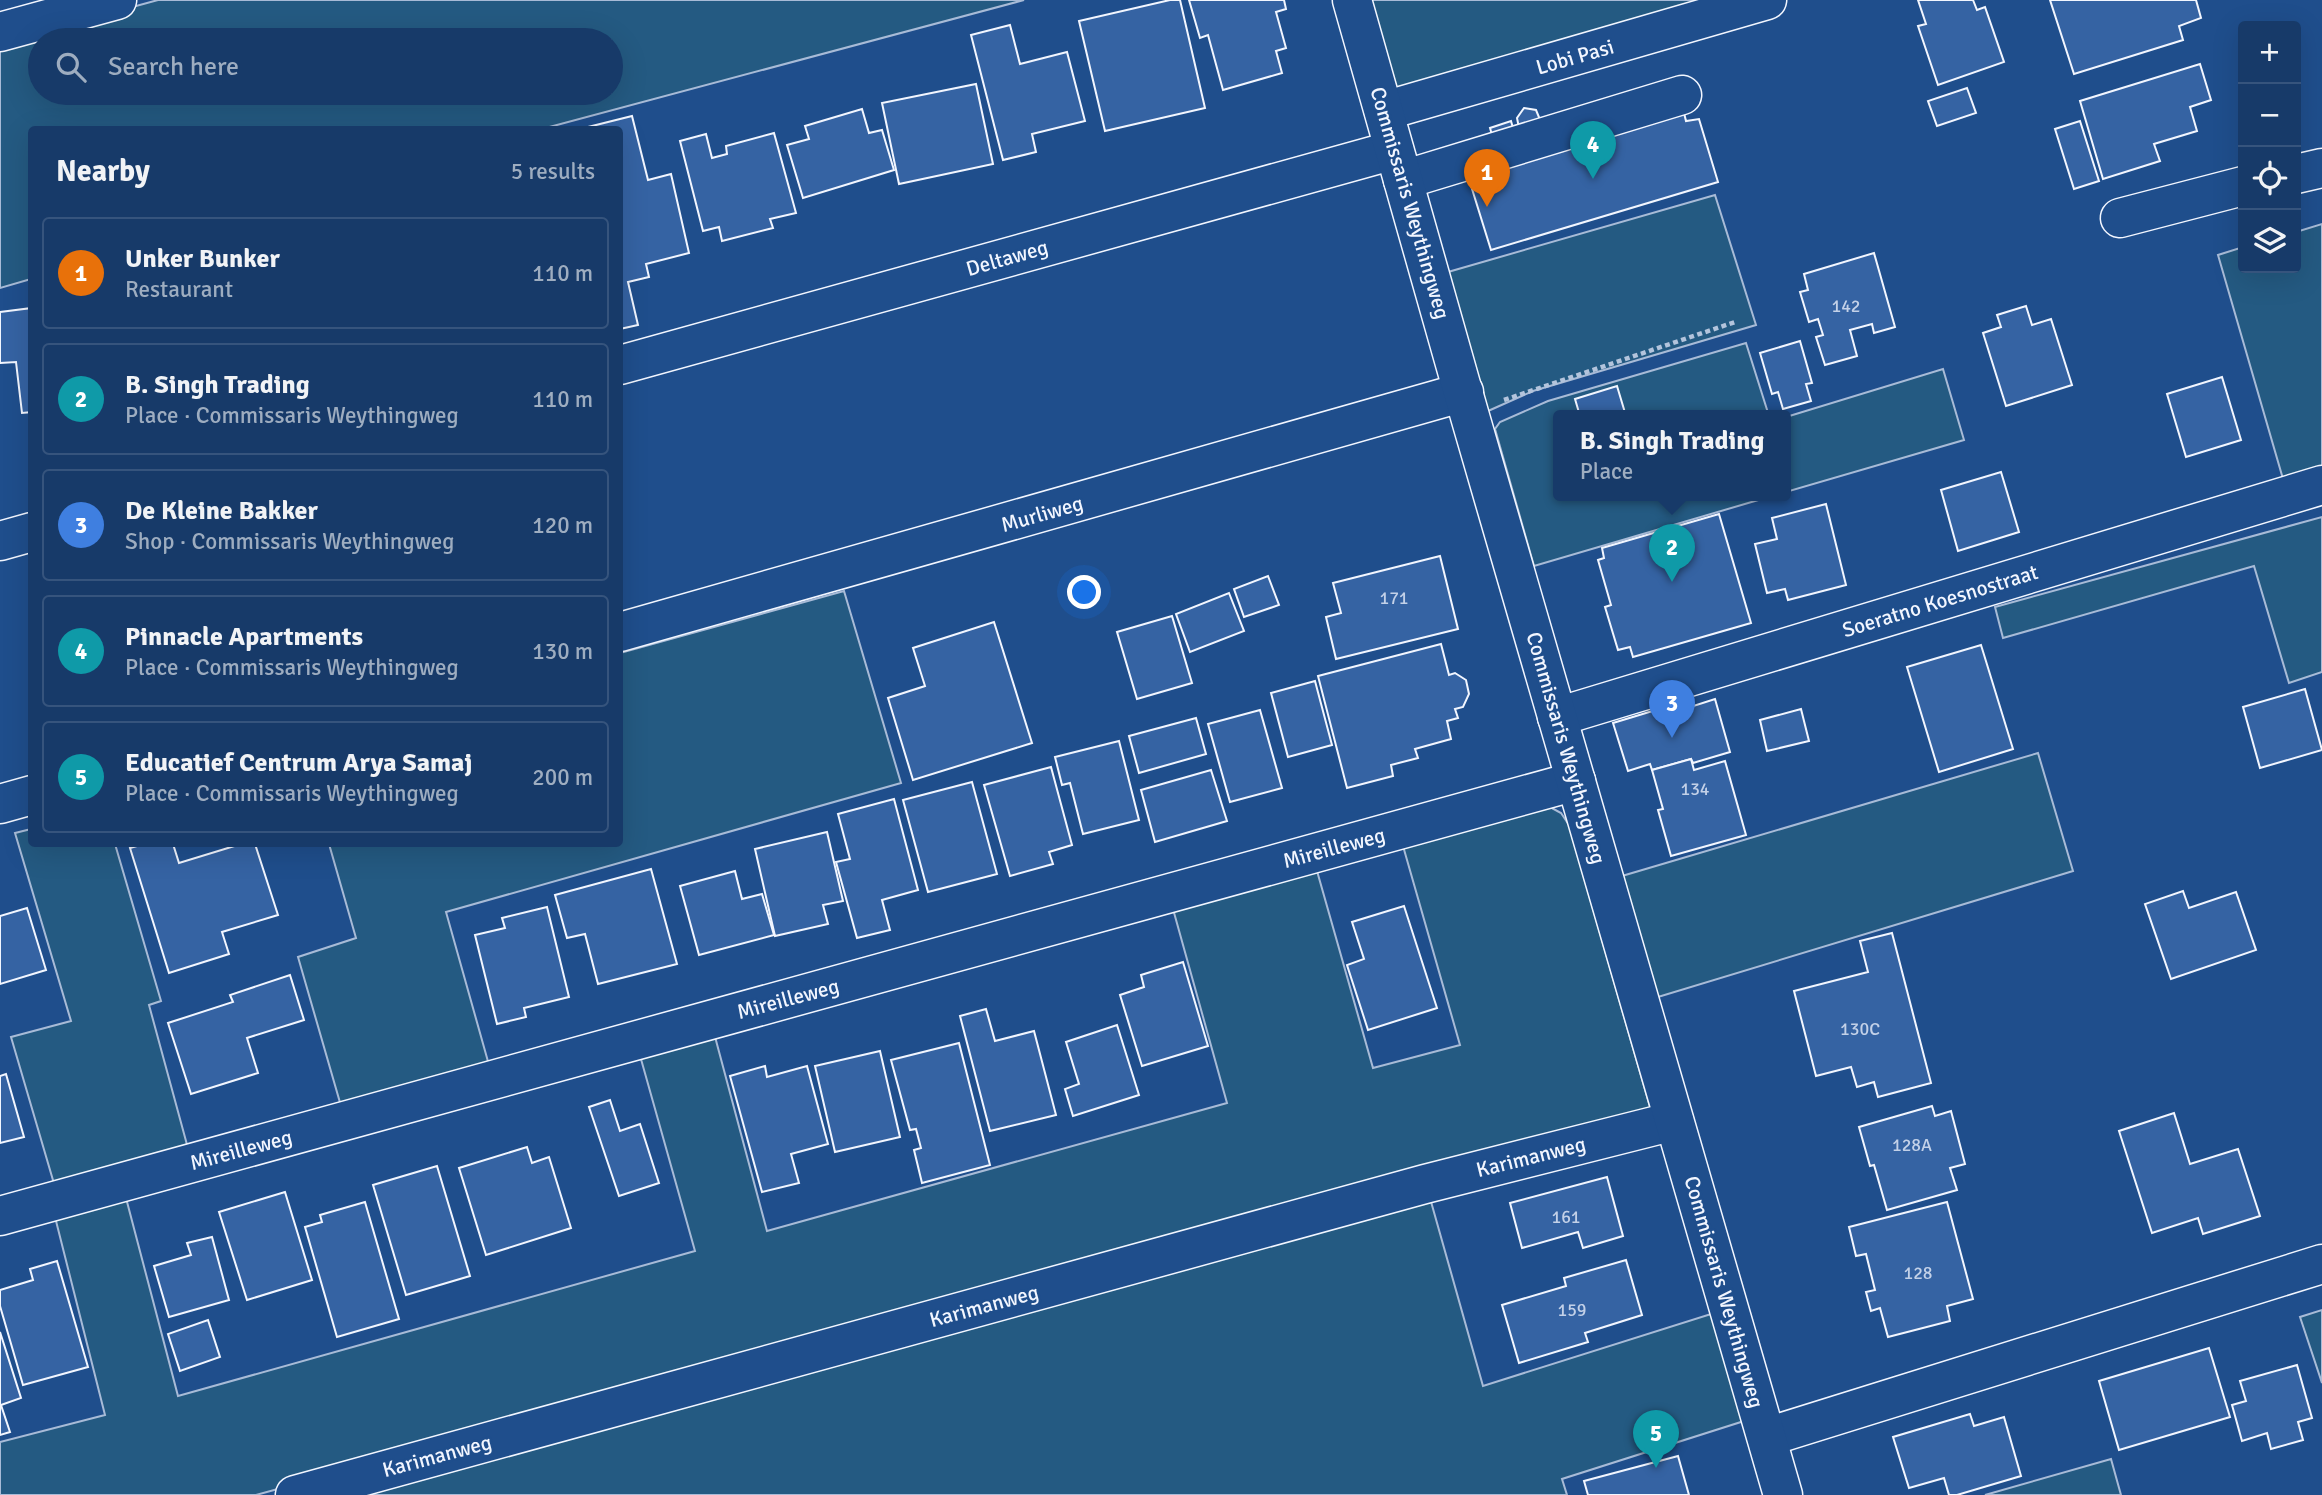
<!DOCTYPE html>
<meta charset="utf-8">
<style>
body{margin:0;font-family:Signika,sans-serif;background:#20416f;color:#f1f3f6}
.controls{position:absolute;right:21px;top:21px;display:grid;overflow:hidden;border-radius:7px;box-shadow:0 7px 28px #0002}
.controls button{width:63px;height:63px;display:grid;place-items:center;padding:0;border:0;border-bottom:2px solid #36547d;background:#173a69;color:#f1f3f6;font:35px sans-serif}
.you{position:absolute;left:1085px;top:593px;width:24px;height:24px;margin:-18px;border:5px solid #fff;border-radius:50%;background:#1a73e8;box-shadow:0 0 0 10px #1a73e833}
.badge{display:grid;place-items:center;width:46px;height:46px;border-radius:50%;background:#8bbbb9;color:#fff;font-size:23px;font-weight:700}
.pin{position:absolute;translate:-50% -58px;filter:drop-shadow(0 2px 4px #0008)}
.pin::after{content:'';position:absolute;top:37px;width:24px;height:21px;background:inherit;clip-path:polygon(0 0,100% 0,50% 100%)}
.popup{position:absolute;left:1553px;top:410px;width:238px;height:91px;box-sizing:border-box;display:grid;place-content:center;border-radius:7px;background:#173a69;filter:drop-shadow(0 2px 5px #0005);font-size:23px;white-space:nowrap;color:#9eadc0}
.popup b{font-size:26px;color:#f1f3f6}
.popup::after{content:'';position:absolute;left:50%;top:100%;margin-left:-14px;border:14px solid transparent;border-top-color:#173a69}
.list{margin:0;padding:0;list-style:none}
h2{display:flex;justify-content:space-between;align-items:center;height:91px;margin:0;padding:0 28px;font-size:30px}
h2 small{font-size:23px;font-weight:400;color:#9eadc0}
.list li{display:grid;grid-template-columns:46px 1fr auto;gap:21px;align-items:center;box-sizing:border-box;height:112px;margin:0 14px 14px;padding:0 14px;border:2px solid #36547d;border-radius:7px}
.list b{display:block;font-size:26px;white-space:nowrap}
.list p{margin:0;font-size:23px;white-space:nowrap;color:#9eadc0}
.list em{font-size:23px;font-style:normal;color:#9eadc0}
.icon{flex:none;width:38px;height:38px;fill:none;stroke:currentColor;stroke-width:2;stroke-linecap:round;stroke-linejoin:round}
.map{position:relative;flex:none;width:2322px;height:1495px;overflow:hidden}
.search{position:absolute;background:#173a69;box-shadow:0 7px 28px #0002;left:28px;top:28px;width:595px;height:77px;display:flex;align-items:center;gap:18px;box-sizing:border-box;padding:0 24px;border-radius:38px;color:#9eadc0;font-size:26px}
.panel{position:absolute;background:#173a69;box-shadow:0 7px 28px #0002;left:28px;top:126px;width:595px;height:721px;border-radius:7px}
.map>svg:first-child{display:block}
.green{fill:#245a82;stroke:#a8bbd7;stroke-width:2;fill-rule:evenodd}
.building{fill:#3563a3;stroke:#f2f6ff;stroke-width:2}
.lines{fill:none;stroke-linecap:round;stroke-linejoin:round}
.minor-casing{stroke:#f2f6ff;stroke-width:41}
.major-casing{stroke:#f2f6ff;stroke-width:41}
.path{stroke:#b3c4dc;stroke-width:4.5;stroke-dasharray:5 3.5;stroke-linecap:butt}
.minor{stroke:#1f4e8c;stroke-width:38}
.major{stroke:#1f4e8c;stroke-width:38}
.labels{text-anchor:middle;stroke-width:5;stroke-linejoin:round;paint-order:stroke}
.number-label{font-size:18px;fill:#c3d1e8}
.street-label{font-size:21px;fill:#f2f6ff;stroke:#1f4e8c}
</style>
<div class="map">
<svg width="2322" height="1495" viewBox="0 0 2322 1495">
<rect width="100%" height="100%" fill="#1f4e8c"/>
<!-- green -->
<g class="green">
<path d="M 158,0 L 1024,0 L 542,129 L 32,130 L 31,279 L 0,288 L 0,43 ZM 40,40 L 611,40 L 611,93 L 40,93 Z"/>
<polygon points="1370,0 1729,0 1396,89"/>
<polygon points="1715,195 1756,325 1533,391 1488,411 1448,272"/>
<polygon points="2322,224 2322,494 2290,503 2218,255 2243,247 2243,268 2296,268 2296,232"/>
<polygon points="1746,343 1769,416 1558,416 1558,496 1772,496 1534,566 1495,429 1500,422 1548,401"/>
<polygon points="1943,369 1964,440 1786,492 1786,417"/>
<polygon points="2322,517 2322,672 2289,683 2254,566 2003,638 1995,607"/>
<polygon points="844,591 901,783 446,912 489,1065 341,1106 298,957 356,938 329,844 620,844 620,653"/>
<polygon points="2038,753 2073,871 1658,997 1622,876"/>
<polygon points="1550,807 1561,813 1569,825 1650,1107 1639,1120 1405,1180 256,1495 0,1495 0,1442 105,1415 55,1217 126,1198 178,1396 695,1251 639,1052 714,1033 767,1231 1227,1103 1173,909 1317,871 1373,1068 1460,1045 1403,846"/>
<polygon points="31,829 32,844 115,844 161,1001 149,1005 189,1152 55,1187 11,1037 71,1021 15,833"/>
<polygon points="1428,1191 1483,1386 1711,1314 1744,1421 1562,1479 1567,1495 327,1495"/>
<polygon points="2322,1310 2322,1383 2300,1317"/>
<polygon points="2111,1459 2121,1495 1985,1495"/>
</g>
<!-- building -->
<g class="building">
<polygon points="1170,0 1180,0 1205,108 1105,131 1079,21"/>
<polygon points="1189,0 1284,0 1286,9 1276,12 1286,48 1276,51 1282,73 1223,90 1208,35 1200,38"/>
<polygon points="1918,0 1973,0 1977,10 1985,7 2004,62 1938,85 1918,26 1926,24"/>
<polygon points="2050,0 2196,0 2201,18 2179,26 2183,40 2074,74"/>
<polygon points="1010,25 1020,64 1067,52 1085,121 1032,134 1036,152 1003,160 971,35"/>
<polygon points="2200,64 2211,100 2190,107 2197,131 2154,144 2160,161 2103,179 2080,101"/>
<polygon points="976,84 993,164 899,184 882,103"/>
<polygon points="1967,88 1976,113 1937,126 1928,101"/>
<polygon points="1524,108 1536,110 1541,122 1519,128 1517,118"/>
<polygon points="862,109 869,133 882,130 894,170 803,198 787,145 809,139 805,126"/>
<polygon points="1684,113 1686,121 1699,119 1718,182 1491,250 1468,176"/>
<polygon points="632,116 648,180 671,174 689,253 646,264 649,277 628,282 638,325 620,329 620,130 576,130"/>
<polygon points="1511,121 1515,135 1494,142 1490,128"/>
<polygon points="2080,121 2099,181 2074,189 2055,129"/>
<polygon points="774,133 796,213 770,219 773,228 722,241 719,227 703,231 680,141 706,134 712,158 727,154 726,146"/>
<polygon points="1874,253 1895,327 1874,333 1872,324 1850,330 1857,356 1825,365 1816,337 1823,335 1818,319 1809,322 1800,292 1808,290 1804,274"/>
<polygon points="2026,306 2032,325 2051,319 2072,385 2006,406 1983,333 2001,327 1997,315"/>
<polygon points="32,308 32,412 22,413 16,362 0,363 0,312"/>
<polygon points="1800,341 1812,383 1806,384 1811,401 1783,409 1778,392 1772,394 1760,353"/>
<polygon points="2222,377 2241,440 2186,457 2167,394"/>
<polygon points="1617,386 1626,416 1580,416 1575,399"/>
<polygon points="2001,472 2019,532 1958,551 1941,490"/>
<polygon points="1826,504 1846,585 1788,600 1785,589 1767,593 1755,544 1777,539 1772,518"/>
<polygon points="1719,514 1751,623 1633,657 1630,647 1618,650 1605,607 1611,605 1598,560 1604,558 1602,548"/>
<polygon points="1440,556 1458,629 1336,659 1326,617 1341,613 1333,583"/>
<polygon points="1268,576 1279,605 1244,617 1234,589"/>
<polygon points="1229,593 1244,631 1190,652 1176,614"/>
<polygon points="1172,616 1192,683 1137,699 1117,632"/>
<polygon points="994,622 1032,743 913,780 888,698 925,686 913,648"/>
<polygon points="1441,644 1449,675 1455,673 1466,680 1469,694 1463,707 1455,709 1458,718 1447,721 1451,739 1415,749 1418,758 1391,765 1393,776 1347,788 1318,676"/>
<polygon points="1981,645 2013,749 1939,772 1907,667"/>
<polygon points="1315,681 1332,745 1288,757 1271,693"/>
<polygon points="2305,689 2322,750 2260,768 2243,707"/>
<polygon points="1715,699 1730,752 1693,763 1691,759 1652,770 1650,764 1628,771 1613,723 1679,703 1681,710"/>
<polygon points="1801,709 1809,741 1767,751 1760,720"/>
<polygon points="1260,710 1282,788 1230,802 1208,724"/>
<polygon points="1196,718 1206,754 1139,773 1129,736"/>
<polygon points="1119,741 1139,820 1083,834 1070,783 1062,785 1055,757"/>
<polygon points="1691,759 1694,770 1725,761 1746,835 1671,856 1658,810 1663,809 1652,770"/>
<polygon points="1051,767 1072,845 1049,852 1053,864 1010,876 984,785"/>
<polygon points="1211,770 1227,821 1155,842 1141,790"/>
<polygon points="972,782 997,874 928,892 903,800"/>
<polygon points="894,799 918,890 882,900 890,930 857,938 836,862 850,859 838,814"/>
<polygon points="827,832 843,901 823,905 828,924 775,936 755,849"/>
<polygon points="144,844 173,844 179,863 241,844 255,844 278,915 222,932 229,954 169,973 130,848"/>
<polygon points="651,869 677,964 598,984 585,934 567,938 555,895"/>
<polygon points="735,871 742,899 762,894 774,935 699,955 680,886"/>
<polygon points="2183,891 2189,908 2236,892 2256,950 2171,979 2145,904"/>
<polygon points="1404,906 1437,1008 1368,1030 1347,965 1364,959 1352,922"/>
<polygon points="547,907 569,997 524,1008 526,1017 497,1024 475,935 505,928 502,918"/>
<polygon points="27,908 46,970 0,984 0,916"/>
<polygon points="1892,933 1931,1083 1878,1097 1874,1082 1857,1087 1851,1067 1816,1076 1794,991 1868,972 1860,941"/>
<polygon points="1183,962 1208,1046 1142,1066 1120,995 1144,987 1141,975"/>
<polygon points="290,975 304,1020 247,1038 258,1073 191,1094 168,1023 233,1002 230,995"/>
<polygon points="986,1009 995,1041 1034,1031 1056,1115 990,1131 960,1016"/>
<polygon points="1117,1025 1139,1095 1073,1116 1065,1089 1079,1084 1066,1042"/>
<polygon points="959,1043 990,1165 922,1183 914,1150 921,1148 916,1129 910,1130 891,1060"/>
<polygon points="880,1051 900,1137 835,1152 815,1066"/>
<polygon points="765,1066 767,1077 807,1066 828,1144 791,1154 799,1183 762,1192 730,1076"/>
<polygon points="6,1074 24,1137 0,1143 0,1076"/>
<polygon points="610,1100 620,1131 640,1124 659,1183 619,1196 589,1107"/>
<polygon points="1932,1106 1935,1116 1951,1111 1965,1164 1950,1168 1957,1190 1887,1210 1874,1165 1870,1166 1859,1127"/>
<polygon points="2174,1113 2190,1164 2238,1149 2260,1216 2203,1234 2198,1218 2152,1233 2119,1131"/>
<polygon points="527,1147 532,1163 549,1157 571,1228 486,1255 459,1168"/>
<polygon points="437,1166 470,1276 406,1295 373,1185"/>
<polygon points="1607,1177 1623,1236 1583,1248 1578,1232 1522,1248 1510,1203"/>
<polygon points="285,1192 312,1280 247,1300 219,1212"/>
<polygon points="365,1202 399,1319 337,1337 305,1227 322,1222 320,1215"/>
<polygon points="1947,1202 1973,1299 1947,1306 1950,1321 1888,1337 1880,1308 1871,1311 1866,1292 1875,1290 1866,1254 1856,1256 1849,1227"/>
<polygon points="212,1237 229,1300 169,1317 154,1266 191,1255 187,1243"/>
<polygon points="1626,1260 1642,1315 1585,1333 1588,1342 1519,1363 1502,1305 1566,1286 1564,1278"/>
<polygon points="57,1261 88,1367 23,1385 0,1306 0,1290 33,1280 30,1269"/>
<polygon points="208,1320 220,1357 180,1371 168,1334"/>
<polygon points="0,1332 21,1398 1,1405 10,1432 0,1435"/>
<polygon points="2209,1348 2230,1417 2119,1450 2099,1381"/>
<polygon points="2297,1365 2312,1418 2298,1422 2303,1440 2271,1449 2267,1433 2242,1441 2232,1405 2246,1401 2240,1381"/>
<polygon points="1970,1414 1974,1426 2004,1417 2021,1476 1957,1495 1949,1495 1944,1478 1909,1488 1893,1437"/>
<polygon points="1678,1456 1689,1495 1588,1495 1584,1481"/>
</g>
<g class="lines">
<!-- minor casing -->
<g class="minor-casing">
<g id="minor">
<polyline points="0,32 117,0"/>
<polyline points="1384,111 1767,0"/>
<polyline points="2296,174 2322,168"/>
<polyline points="1403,180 1682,95"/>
<polyline points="2120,218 2243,186"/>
<polyline points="620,365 1394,150"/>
<polyline points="0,541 32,532"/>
<polyline points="620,632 1464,392"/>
<polyline points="1557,717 2322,485"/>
<polyline points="0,804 32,795"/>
<polyline points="0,1216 1576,781"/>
<polyline points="1767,1437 2322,1264"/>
<polyline points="295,1495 1425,1184 1674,1121"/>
</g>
</g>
<!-- major casing -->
<g class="major-casing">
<polyline id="major" points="1352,0 1469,413 1783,1495"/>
</g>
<!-- path -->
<polyline class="path" points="1504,400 1735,322"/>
<!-- minor -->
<use href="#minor" class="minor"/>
<!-- major -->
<use href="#major" class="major"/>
</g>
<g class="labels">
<!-- number labels -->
<g class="number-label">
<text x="1846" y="312">142</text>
<text x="1394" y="604">171</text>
<text x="1695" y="795">134</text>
<text x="1860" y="1035">130C</text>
<text x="1912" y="1151">128A</text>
<text x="1566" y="1223">161</text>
<text x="1918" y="1279">128</text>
<text x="1572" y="1316">159</text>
</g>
<!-- street labels -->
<g class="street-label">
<text transform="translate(1575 57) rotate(-16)" y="7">Lobi Pasi</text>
<text transform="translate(1410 203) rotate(74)" y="7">Commissaris Weythingweg</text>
<text transform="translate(1007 258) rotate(-16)" y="7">Deltaweg</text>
<text transform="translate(1042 514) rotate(-16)" y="7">Murliweg</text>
<text transform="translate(1940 601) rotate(-17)" y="7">Soeratno Koesnostraat</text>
<text transform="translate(1566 748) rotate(74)" y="7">Commissaris Weythingweg</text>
<text transform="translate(1334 848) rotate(-15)" y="7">Mireilleweg</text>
<text transform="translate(788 999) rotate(-15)" y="7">Mireilleweg</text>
<text transform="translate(241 1150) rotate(-15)" y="7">Mireilleweg</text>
<text transform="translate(1531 1157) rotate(-14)" y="7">Karimanweg</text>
<text transform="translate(1724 1292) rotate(74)" y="7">Commissaris Weythingweg</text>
<text transform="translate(984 1306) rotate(-15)" y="7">Karimanweg</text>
<text transform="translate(437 1456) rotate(-15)" y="7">Karimanweg</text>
</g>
</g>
</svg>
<div class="controls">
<button>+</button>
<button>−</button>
<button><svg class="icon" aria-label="locate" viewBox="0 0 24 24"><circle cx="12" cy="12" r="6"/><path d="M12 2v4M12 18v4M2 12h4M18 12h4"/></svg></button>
<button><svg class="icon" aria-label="layers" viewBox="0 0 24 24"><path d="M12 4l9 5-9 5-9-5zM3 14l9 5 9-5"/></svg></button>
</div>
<div class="you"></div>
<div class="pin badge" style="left:1487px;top:207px;background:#e8710a">1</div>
<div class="pin badge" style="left:1672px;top:582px;background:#0f9aa8">2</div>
<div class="popup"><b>B. Singh Trading</b>Place</div>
<div class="pin badge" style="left:1672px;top:738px;background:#3f7fe0">3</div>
<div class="pin badge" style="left:1593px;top:179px;background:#0f9aa8">4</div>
<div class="pin badge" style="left:1656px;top:1468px;background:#0f9aa8">5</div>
<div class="search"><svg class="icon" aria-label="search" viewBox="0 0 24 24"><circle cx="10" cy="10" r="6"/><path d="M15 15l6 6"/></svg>Search here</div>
<section class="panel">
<h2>Nearby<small>5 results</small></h2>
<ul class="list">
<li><span class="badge" style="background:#e8710a">1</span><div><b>Unker Bunker</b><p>Restaurant</p></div><em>110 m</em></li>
<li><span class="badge" style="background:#0f9aa8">2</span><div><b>B. Singh Trading</b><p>Place · Commissaris Weythingweg</p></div><em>110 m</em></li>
<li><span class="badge" style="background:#3f7fe0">3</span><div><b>De Kleine Bakker</b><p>Shop · Commissaris Weythingweg</p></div><em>120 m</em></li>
<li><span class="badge" style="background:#0f9aa8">4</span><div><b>Pinnacle Apartments</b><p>Place · Commissaris Weythingweg</p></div><em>130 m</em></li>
<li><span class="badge" style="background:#0f9aa8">5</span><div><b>Educatief Centrum Arya Samaj</b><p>Place · Commissaris Weythingweg</p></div><em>200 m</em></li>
</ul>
</section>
</div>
